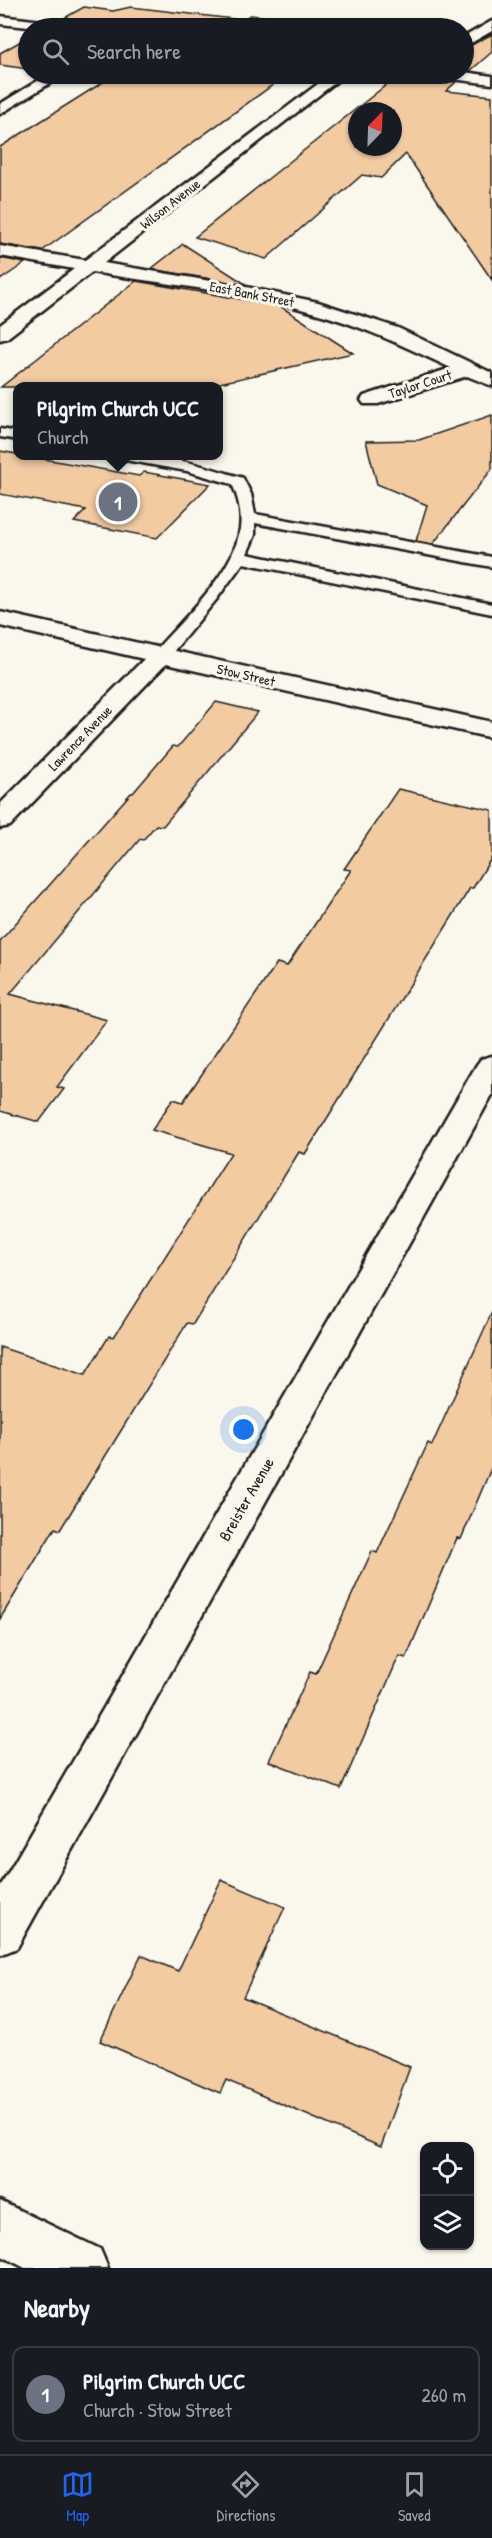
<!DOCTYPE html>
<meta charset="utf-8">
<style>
body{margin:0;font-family:"Patrick Hand",sans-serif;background:#242831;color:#f1f3f6}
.controls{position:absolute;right:18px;bottom:18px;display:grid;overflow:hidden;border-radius:12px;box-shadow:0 2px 4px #0004}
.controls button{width:54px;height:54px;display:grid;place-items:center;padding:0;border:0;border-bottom:2px solid #363941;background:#171b24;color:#f1f3f6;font:30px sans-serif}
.compass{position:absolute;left:348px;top:102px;width:54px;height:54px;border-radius:50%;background:#171b24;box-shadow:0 2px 4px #0004;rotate:23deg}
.you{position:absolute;left:244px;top:1430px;width:21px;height:21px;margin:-15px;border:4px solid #fff;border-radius:50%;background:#1a73e8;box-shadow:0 0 0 9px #1a73e833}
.badge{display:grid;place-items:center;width:39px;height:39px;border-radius:50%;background:#2563eb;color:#fff;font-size:20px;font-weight:700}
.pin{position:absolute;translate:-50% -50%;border:3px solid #fff;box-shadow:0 2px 6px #0006}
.popup{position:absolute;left:13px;top:382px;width:210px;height:78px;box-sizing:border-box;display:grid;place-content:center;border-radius:12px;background:#171b24;filter:drop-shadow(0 2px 4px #0005);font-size:20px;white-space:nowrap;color:#9ea1a6}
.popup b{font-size:22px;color:#f1f3f6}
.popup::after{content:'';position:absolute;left:50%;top:100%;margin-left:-12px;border:12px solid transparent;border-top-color:#171b24}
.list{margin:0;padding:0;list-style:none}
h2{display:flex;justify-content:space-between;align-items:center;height:78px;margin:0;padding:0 24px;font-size:26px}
h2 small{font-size:20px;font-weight:400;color:#9ea1a6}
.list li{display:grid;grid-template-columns:39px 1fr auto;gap:18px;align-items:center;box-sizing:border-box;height:96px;margin:0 12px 12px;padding:0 12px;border:2px solid #363941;border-radius:12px}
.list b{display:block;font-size:22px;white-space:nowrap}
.list p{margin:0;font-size:20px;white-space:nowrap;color:#9ea1a6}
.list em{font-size:20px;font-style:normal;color:#9ea1a6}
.icon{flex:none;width:33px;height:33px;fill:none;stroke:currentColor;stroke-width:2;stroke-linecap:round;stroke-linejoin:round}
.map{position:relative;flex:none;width:492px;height:2268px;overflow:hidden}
.search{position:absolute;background:#171b24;box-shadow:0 2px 4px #0004;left:18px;right:18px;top:18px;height:66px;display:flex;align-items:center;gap:15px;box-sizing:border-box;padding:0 21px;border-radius:33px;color:#9ea1a6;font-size:22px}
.sheet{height:186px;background:#171b24}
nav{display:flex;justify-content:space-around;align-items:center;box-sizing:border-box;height:84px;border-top:2px solid #363941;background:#171b24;font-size:16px;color:#9ea1a6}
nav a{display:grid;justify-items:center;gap:3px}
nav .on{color:#2563eb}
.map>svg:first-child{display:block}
.building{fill:#f3cba3;stroke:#1c1c1c;stroke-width:1.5;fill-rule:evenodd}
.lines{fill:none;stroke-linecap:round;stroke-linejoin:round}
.lane-casing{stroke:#1c1c1c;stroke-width:5}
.street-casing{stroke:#1c1c1c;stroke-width:5}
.lane{fill:#fbf7ec;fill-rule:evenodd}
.street{fill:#fbf7ec;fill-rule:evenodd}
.labels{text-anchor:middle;stroke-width:6;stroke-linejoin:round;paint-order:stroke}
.far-street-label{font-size:14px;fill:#1c1c1c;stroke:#fbf7ec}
.street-label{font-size:16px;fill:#1c1c1c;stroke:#fbf7ec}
</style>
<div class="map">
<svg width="492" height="2268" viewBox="0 0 492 2268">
<rect width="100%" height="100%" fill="#fbf7ec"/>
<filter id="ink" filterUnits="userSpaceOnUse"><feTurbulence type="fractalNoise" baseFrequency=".0167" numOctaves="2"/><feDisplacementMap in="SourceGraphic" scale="12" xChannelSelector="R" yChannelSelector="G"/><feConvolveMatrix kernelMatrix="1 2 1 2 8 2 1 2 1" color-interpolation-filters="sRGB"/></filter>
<g filter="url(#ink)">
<!-- building -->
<g class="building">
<polygon points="84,7 113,11 131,7 242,20 250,15 355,26 352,28 77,28 69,22 59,21"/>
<polygon points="492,34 492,52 470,71 464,70 464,49"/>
<polygon points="28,37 28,69 0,65 0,53"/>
<polygon points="67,74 288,74 42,251 0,244 0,147 108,79"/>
<path d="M 400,74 L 435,74 L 443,80 L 456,82 L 446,91 L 492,96 L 492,280 L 406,154 L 381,178 L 362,175 L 266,259 L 195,237 ZM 357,111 L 393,111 L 393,147 L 357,147 Z"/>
<polygon points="183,244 247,285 151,269"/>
<polygon points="0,258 25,263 0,280"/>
<polygon points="136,281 280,306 353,353 202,387 1,387"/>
<polygon points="492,415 492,469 433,544 416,541 427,505 377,484 366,441 419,440"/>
<polygon points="0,451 139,476 144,472 210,484 157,538 74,522 86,510 0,494"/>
<polygon points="216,702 258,712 163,826 156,825 143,840 140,839 10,994 107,1020 57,1087 64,1089 39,1122 0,1111 0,941 131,793 133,793 173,746 178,747"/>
<polygon points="398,789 492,810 492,857 473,888 470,888 305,1154 299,1152 193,1324 187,1323 60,1530 55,1528 0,1619 0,1347 85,1375 109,1336 114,1337 231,1153 152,1130 173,1099 183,1102 277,963 287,966 351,870 344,869"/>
<polygon points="492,1312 492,1466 461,1539 457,1538 406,1658 399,1656 341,1789 269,1761 310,1672 316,1674 372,1551 377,1553 428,1443 432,1445"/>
<polygon points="221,1880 285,1907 243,1997 410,2067 381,2147 226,2080 220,2093 100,2041 141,1955 178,1971"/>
</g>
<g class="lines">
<!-- lane casing -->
<g class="lane-casing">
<g id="lane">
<polygon points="0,429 18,432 18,440 0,437"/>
<path d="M 118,456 C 160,451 203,466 243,478 L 251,494 L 255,514 L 492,557 L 492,567 L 255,523 L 255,535 L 247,554 L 492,604 L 492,614 L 243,563 L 216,600 L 167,659 L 155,659 L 153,655 L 155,651 C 182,620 231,575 239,534 C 243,517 239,499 232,484 L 187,471 L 125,460 Z"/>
</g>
</g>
<!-- street casing -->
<g class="street-casing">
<g id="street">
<polygon points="0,16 68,24 75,28 38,28 0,24"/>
<polygon points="492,21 492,31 464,47 464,37"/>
<polygon points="464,72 492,76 492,84 444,78 437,74"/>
<polygon points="49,74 65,74 0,114 0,104"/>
<path d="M 331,74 L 346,74 L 104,263 L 246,287 L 318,302 L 398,328 L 492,373 L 492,386 L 467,376 L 378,404 L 364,404 L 361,400 L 364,396 L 451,368 C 404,346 358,324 308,311 C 238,291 164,284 92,272 L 7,338 L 0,340 L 0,325 L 74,269 L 0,256 L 0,246 L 85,260 Z"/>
<polygon points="0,612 492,722 492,738 166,664 10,826 0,828 0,804 144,659 0,626"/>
<polygon points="492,1056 492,1095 17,1948 0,1955 0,1887 476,1066 481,1059"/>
<polygon points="0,2201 100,2249 108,2268 25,2268 0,2255"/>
</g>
</g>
<!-- lane -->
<use href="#lane" class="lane"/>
<!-- street -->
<use href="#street" class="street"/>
</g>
</g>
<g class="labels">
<!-- far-street labels -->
<g class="far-street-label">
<text transform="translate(170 204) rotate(-38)" y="5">Wilson Avenue</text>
<text transform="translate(252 294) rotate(11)" y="5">East Bank Street</text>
<text transform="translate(420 384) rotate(-18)" y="5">Taylor Court</text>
<text transform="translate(246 675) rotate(13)" y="5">Stow Street</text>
<text transform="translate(80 738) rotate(-46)" y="5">Lawrence Avenue</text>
</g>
<!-- street labels -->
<g class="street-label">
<text transform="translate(246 1499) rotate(-60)" y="6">Breister Avenue</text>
</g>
</g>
</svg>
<div class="controls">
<button><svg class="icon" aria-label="locate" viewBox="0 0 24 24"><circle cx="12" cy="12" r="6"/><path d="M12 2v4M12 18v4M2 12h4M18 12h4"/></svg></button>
<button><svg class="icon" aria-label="layers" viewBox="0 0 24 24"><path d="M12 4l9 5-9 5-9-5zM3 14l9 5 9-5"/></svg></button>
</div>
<svg class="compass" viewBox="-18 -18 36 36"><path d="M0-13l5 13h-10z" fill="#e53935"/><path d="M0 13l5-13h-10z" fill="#9ea1a6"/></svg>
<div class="you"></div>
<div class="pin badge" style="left:118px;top:502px;background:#6b7280">1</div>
<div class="popup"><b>Pilgrim Church UCC</b>Church</div>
<div class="search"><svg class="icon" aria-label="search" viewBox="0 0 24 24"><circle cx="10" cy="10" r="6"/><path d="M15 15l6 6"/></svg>Search here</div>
</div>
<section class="sheet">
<h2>Nearby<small></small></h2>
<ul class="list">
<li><span class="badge" style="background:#6b7280">1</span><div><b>Pilgrim Church UCC</b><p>Church · Stow Street</p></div><em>260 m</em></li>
</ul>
</section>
<nav>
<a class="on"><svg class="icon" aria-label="map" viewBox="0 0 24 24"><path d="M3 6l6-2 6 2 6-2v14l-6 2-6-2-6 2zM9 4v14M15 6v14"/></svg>Map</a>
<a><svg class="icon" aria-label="directions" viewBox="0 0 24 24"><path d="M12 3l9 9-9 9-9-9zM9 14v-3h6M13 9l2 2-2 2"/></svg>Directions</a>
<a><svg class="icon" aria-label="saved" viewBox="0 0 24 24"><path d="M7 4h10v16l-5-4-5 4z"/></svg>Saved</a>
</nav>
